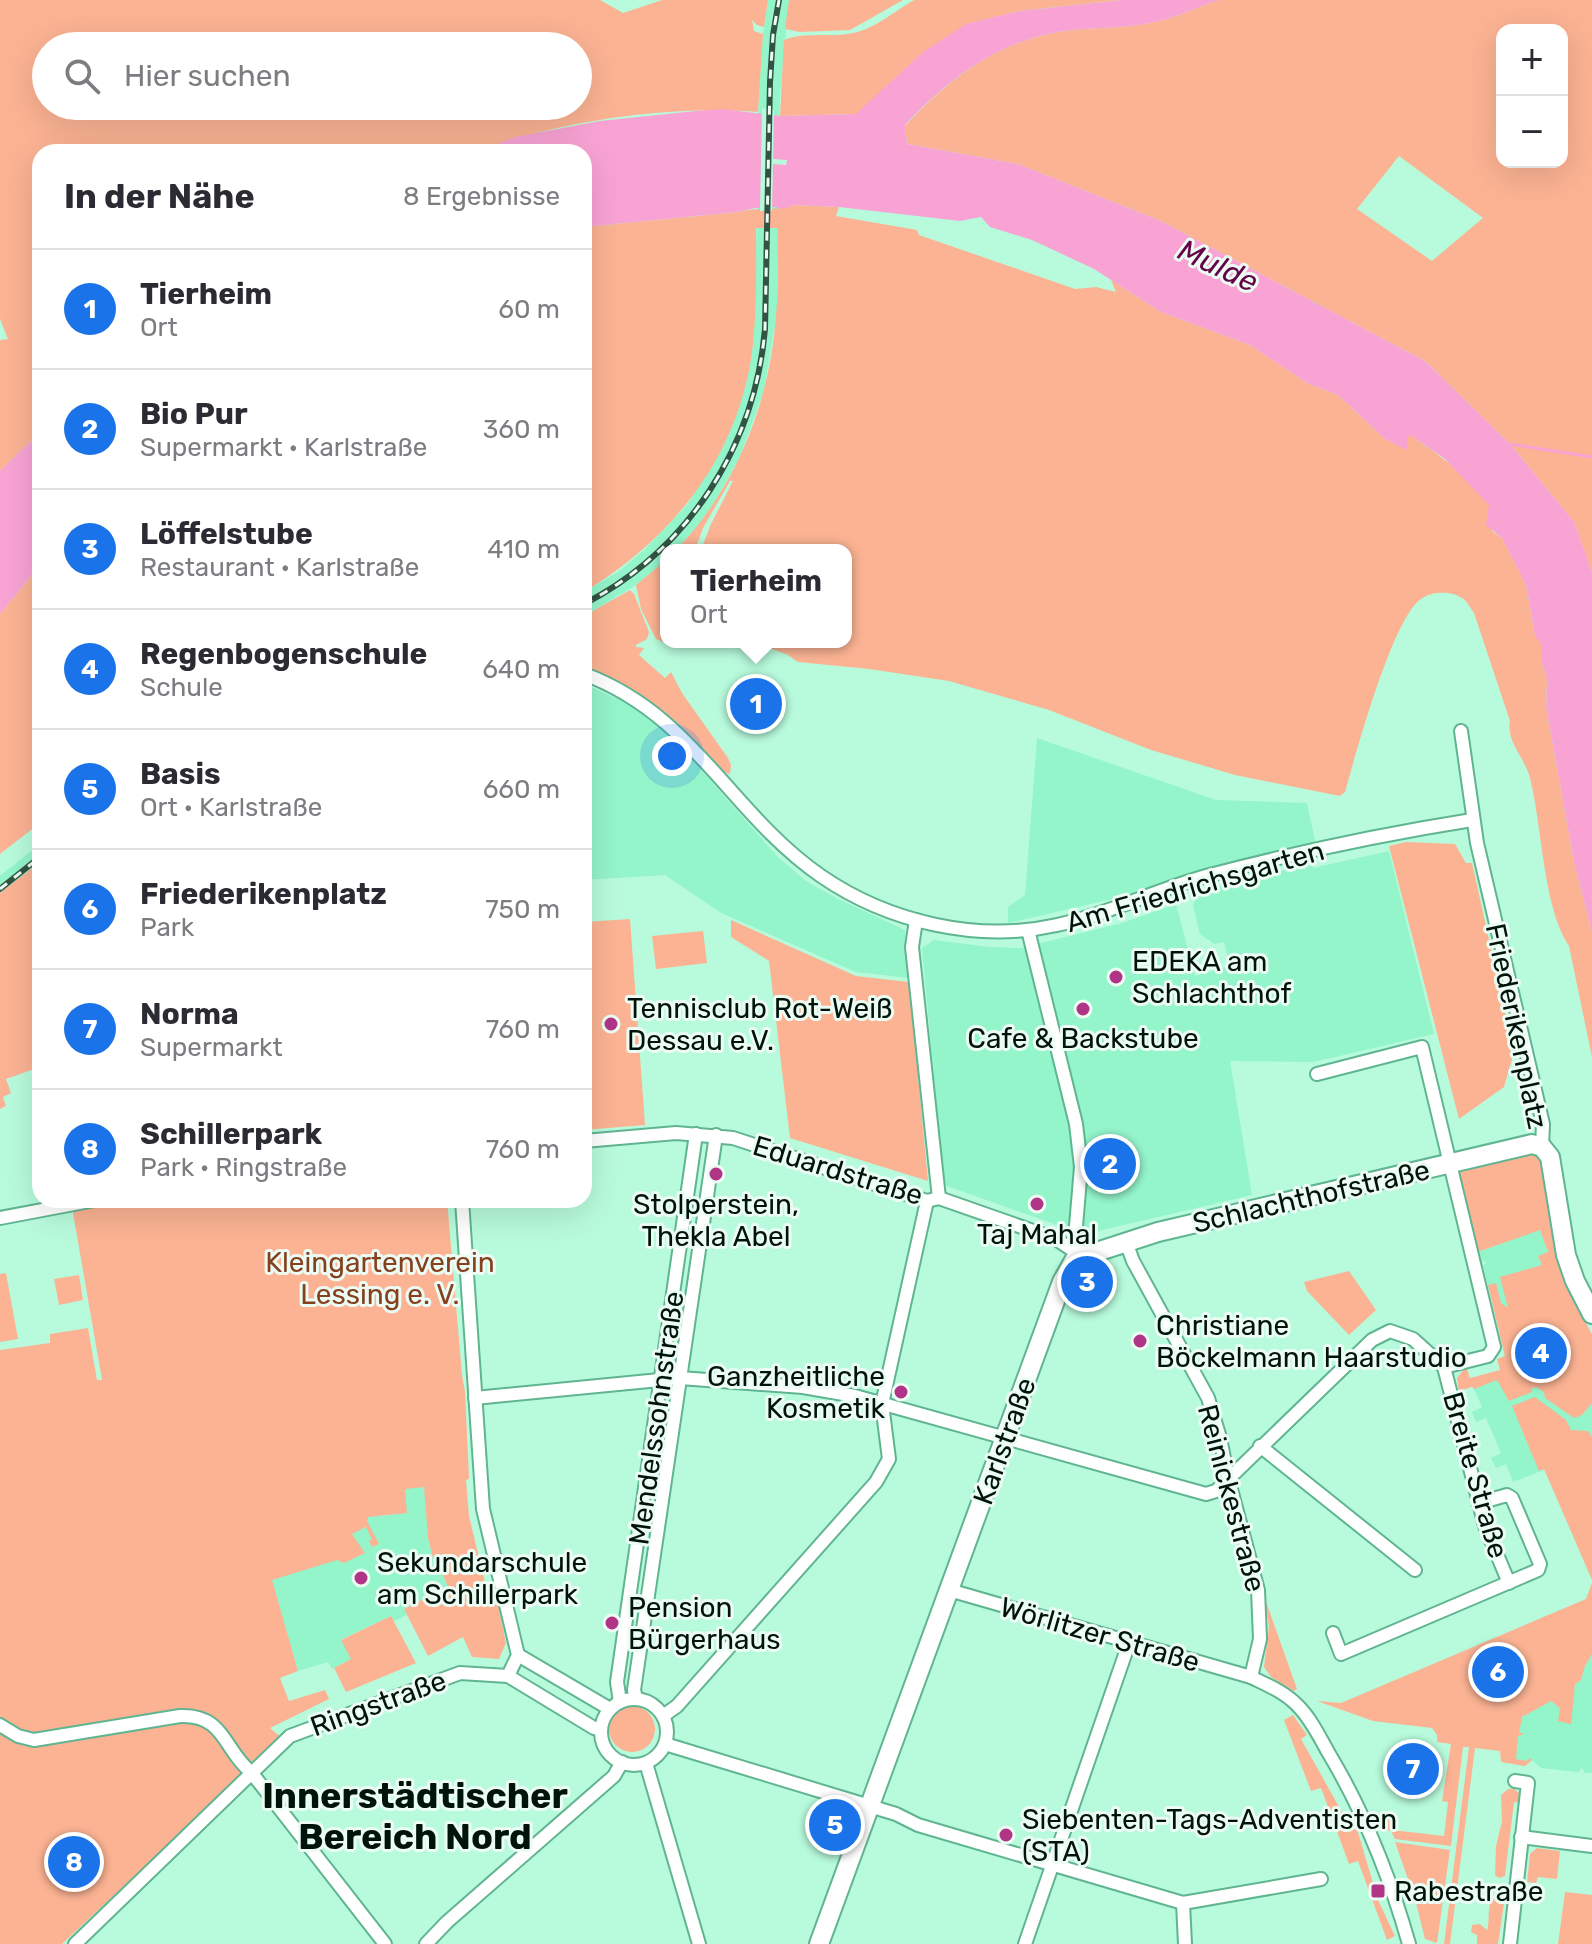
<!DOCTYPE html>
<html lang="de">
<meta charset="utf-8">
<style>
body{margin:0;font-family:Rubik,sans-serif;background:#f7f7f7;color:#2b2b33}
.controls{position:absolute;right:24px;top:24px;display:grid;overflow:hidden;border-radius:16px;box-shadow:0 8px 32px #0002}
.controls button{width:72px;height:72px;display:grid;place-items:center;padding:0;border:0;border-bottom:2px solid #e1e1e2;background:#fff;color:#2b2b33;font:40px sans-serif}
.you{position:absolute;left:672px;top:756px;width:28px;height:28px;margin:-20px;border:6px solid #fff;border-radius:50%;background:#1a73e8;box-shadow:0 0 0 12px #1a73e833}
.badge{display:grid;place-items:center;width:52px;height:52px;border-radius:50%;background:#1a73e8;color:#fff;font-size:26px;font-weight:700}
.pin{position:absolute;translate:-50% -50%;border:4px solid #fff;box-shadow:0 2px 8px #0006}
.popup{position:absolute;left:660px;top:544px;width:192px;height:104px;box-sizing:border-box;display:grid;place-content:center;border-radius:16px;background:#fff;filter:drop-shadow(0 2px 6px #0005);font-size:26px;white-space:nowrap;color:#7c7c81}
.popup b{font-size:30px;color:#2b2b33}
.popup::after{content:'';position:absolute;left:50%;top:100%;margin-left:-16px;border:16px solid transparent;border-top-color:#fff}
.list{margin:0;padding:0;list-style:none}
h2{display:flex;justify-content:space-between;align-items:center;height:104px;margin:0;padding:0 32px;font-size:34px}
h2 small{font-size:26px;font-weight:400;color:#7c7c81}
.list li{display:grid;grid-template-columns:52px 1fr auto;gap:24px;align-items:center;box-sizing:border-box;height:120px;padding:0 32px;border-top:2px solid #e1e1e2}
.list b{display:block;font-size:30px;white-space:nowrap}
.list p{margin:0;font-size:26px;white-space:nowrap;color:#7c7c81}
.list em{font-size:26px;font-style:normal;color:#7c7c81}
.icon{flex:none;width:44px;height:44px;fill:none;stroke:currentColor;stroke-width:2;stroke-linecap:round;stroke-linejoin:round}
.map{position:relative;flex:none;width:1592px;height:1944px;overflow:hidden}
.search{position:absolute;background:#fff;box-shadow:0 8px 32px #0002;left:32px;top:32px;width:560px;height:88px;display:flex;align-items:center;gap:20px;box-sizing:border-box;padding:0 28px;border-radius:44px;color:#7c7c81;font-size:30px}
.panel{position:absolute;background:#fff;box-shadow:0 8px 32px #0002;left:32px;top:144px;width:560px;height:1064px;border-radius:24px}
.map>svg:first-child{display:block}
.built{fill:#94f4ca}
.green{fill:#fbb393;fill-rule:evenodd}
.water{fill:#f8a3d4}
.pier{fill:#b8fbdc}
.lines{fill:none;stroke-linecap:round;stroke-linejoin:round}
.stream{stroke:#f8a3d4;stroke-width:3}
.minor-casing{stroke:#60b591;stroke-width:16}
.secondary-casing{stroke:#60b591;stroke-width:22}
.minor{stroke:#fff;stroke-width:12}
.secondary{stroke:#fff;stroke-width:18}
.rail-casing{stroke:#325343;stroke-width:6}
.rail{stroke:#ecfcf4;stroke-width:3;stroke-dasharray:9;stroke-linecap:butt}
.poi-dot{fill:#b13586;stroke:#ecfcf4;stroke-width:3}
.labels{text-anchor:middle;stroke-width:6;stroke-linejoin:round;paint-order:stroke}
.street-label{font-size:28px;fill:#00140a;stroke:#ecfcf4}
.poi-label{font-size:28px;fill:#00140a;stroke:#ecfcf4;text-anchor:start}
.park-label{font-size:28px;fill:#85401e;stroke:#ecfcf4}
.water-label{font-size:30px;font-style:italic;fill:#650348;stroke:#ecfcf4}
.district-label{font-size:36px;font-weight:bold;fill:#00140a;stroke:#ecfcf4}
</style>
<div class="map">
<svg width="1592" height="1944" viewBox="0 0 1592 1944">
<rect width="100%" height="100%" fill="#b8fbdc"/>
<!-- built -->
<g class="built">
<polygon points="768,0 789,0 780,94 777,313 764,390 740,457 707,515 676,550 666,550 666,560 636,585 584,616 584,592 618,572 644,550 687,505 722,447 746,382 753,345 755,309 759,90 763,34"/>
<polygon points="584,684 627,703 651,718 671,736 778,857 806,881 838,899 905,930 909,978 856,972 721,913 665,875 584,880"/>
<polygon points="1037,738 1216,800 1307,803 1316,845 1251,858 1130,895 1008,923 1008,907 1025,895"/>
<polygon points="40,844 40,880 0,912 0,876"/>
<polygon points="1389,851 1434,1034 1314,1062 1230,1061 1252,1195 1094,1232 1060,1226 944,1185 922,948 934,940 990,947 1021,948 1122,923 1176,904 1195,976 1230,966 1224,942 1214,944 1200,934 1193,905 1196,898 1218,886 1312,863 1313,868"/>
<polygon points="1540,1229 1548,1253 1539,1257 1592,1387 1592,1451 1513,1482 1506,1464 1496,1468 1491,1458 1501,1453 1486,1418 1476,1422 1472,1412 1482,1407 1474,1389 1509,1373 1483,1265 1486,1263 1485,1261 1482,1262 1479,1252"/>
<polygon points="424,1483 428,1538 434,1562 444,1562 450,1572 449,1586 404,1609 407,1615 394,1621 391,1616 342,1639 351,1659 332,1669 328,1662 298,1671 271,1579 282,1576 258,1524 393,1515 390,1486"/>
<polygon points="1592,1654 1592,1773 1585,1773 1582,1768 1578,1772 1541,1768 1532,1760 1525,1766 1512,1764 1521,1717 1581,1680 1585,1665"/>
</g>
<!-- green -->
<g class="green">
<path d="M 0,0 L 600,0 L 623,13 L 662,0 L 768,0 L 764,27 L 757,25 L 752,20 L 754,31 L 763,34 L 758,112 C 673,105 556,121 477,152 L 40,152 L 40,432 L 0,471 L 0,340 L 8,339 L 0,319 ZM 46,46 L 578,46 L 578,106 L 46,106 Z"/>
<polygon points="789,0 903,0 850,30 800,32 785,29"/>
<path d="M 914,0 L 1123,0 L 1019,11 L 967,24 L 857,114 L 780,116 L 784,40 C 806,31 830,38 853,33 C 874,29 895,11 914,0 Z"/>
<path d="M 1219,0 L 1592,0 L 1592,572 L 1574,522 L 1510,444 L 1425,361 L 1161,221 L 1018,164 L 907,144 L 905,126 C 948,80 995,43 1058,32 C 1088,27 1120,29 1150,23 C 1173,19 1197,7 1219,0 ZM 1502,30 L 1562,30 L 1562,162 L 1502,162 ZM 1399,156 L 1483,218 L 1432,261 L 1357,209 Z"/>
<path d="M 795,205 L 839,207 L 836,216 L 917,230 L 919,235 L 1075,289 L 1096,287 L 1116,292 L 1111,280 L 1161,312 L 1250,345 L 1307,383 L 1338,395 L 1385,439 L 1406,449 L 1407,436 L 1412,436 C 1432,450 1479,483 1489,505 C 1492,512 1491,524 1492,531 L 1502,538 L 1526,585 L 1535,635 L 1541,643 L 1541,658 L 1547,680 L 1546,707 L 1574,862 L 1592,932 L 1592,1057 L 1569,946 C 1543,908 1542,825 1530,778 C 1525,758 1506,742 1510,721 L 1474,613 C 1471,609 1467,601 1462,598 C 1451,591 1432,591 1421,599 C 1392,619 1356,754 1345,792 L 1340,796 L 1235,775 L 1151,750 L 1049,710 L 949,681 L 869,669 L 798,662 L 788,655 L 754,642 L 846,642 L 846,550 L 701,550 L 711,524 L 733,481 L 730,481 L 703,528 L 695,550 L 676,550 C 737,487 770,401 776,315 C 779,286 777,257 778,228 L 756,228 C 756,266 757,306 753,344 C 741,453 675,537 584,592 L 584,227 L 737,212 C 757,207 778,211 795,205 Z"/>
<polygon points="666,560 666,635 663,642 656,639 641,609 636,585"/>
<polygon points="40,565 40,823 0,854 0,614"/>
<path d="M 630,590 L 634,594 L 649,632 L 647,639 L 636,645 L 636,647 L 644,648 L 639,655 L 665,678 L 671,672 L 682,693 L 728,758 L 731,765 L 730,774 L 723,772 C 681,726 643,690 584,668 L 584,616 Z"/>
<polygon points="1406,842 1455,844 1466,863 1472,863 1514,1052 1504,1087 1459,1119 1389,846"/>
<polygon points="40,862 40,1067 6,1079 11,1093 3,1097 6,1106 0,1109 0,893"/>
<polygon points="630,919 645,1125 584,1130 584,922"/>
<polygon points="731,920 856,976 909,982 928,1181 790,1138 769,961 731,937"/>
<polygon points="703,931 707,963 656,969 652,936"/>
<polygon points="1534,1152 1541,1157 1562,1258 1559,1263 1570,1294 1592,1334 1592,1403 1582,1415 1574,1418 1545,1398 1544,1392 1536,1387 1531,1389 1532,1392 1509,1401 1497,1380 1474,1389 1472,1387 1459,1391 1457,1378 1463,1370 1467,1369 1470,1378 1500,1370 1497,1359 1505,1356 1488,1285 1496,1283 1501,1303 1508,1308 1500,1277 1542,1265 1538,1256 1548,1252 1540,1230 1475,1253 1456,1168"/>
<polygon points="115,1200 447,1200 462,1375 465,1392 469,1479 466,1480 469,1516 489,1599 498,1605 506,1643 499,1659 472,1657 463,1637 428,1656 404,1609 448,1587 443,1575 449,1572 444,1562 438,1565 434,1562 428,1538 424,1487 405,1489 407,1513 368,1517 367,1521 379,1544 372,1547 369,1541 372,1539 366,1527 352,1534 365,1553 344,1563 337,1560 272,1580 298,1671 280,1678 289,1701 325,1690 329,1699 270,1728 282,1738 62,1944 0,1944 0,1350 50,1343 50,1334 88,1328 97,1380 102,1380 72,1207"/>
<polygon points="1349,1271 1376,1310 1349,1335 1307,1291 1304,1282"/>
<polygon points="6,1273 18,1339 0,1342 0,1274"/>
<polygon points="79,1275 83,1300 59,1305 54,1279"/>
<polygon points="1535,1397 1566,1420 1571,1430 1588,1431 1592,1437 1592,1580 1544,1469 1539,1471 1512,1406"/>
<polygon points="1592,1583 1592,1654 1585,1666 1581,1680 1575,1684 1571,1724 1558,1721 1560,1708 1551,1701 1522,1717 1519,1733 1523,1733 1522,1735 1518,1736 1516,1759 1526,1761 1531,1758 1532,1760 1525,1766 1501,1762 1500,1751 1475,1748 1450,1944 1444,1944 1469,1747 1463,1747 1451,1846 1395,1839 1391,1831 1385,1830 1378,1814 1382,1812 1393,1821 1392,1830 1444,1836 1448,1802 1442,1801 1451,1744 1437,1742 1437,1735 1432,1728 1373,1721 1317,1701 1341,1703 1586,1599"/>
<polygon points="1264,1596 1297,1689 1294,1691 1271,1677 1264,1667 1269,1626"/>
<polygon points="391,1616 416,1663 346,1692 334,1668 351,1659 341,1640"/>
<circle cx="632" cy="1729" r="23"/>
<polygon points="1293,1715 1307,1735 1301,1739 1352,1830 1357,1829 1378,1900 1395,1936 1387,1940 1358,1861 1349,1864 1321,1788 1311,1791 1284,1720"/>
<polygon points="1508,1789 1514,1789 1519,1793 1521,1803 1514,1802 1505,1876 1499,1878 1495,1875 1496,1846 1502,1821 1501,1795"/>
<polygon points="1395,1842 1450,1850 1437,1943 1425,1939 1415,1899"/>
<polygon points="1537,1848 1560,1851 1557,1879 1538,1877 1536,1883 1527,1882 1530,1854"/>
<polygon points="1565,1892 1592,1895 1592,1944 1558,1944"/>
<path d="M 1500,1897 L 1505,1897 L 1498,1944 L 1477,1944 L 1477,1935 L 1471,1932 L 1472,1925 L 1480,1924 L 1487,1930 C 1490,1924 1487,1911 1491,1901 Z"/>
</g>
<!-- water -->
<g class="water">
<path d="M 1123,0 L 1219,0 C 1197,7 1173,19 1150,23 C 1120,29 1088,27 1058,32 C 995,43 948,80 905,125 L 907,144 L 1018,164 L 1161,221 L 1425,361 L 1510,444 L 1574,522 L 1592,572 L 1592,932 L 1574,862 L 1546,707 L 1547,680 L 1541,658 L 1541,644 L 1535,635 L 1526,585 L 1502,538 L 1486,525 L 1489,505 L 1445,459 L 1412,436 L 1407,436 L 1407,450 L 1385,439 L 1338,395 L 1307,383 L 1250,345 L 1161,312 L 1094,269 L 1032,240 L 990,227 L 981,217 L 960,221 L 839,207 L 795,205 L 783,209 L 775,207 L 756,208 L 737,212 L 584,227 L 584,152 L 477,152 L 515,137 L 600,121 L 686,112 L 721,109 L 780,116 L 856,114 L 923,52 L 966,24 L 1019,11 Z"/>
<polygon points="40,432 40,565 0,614 0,471"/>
</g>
<!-- pier -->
<polygon class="pier" points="762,108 774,110 773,159 787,160 786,165 773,164 772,211 760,211"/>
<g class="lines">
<!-- stream -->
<polyline class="stream" points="1510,444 1592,457"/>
<!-- minor casing -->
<g class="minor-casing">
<g id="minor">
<path d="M 584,674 C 693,714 731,814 821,876 C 888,922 977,943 1057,925 C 1108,914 1156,890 1206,876 C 1294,853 1383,834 1472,820"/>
<polyline points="1461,731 1477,843 1543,1124 1542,1147"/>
<polyline points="916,920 912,947 939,1198"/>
<polyline points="1028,930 1076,1124 1081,1167 1076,1226 1080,1255"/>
<polyline points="1317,1074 1422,1047 1494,1347 1488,1356 1444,1367"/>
<polyline points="584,1141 676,1133 733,1138 927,1201 939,1198 1056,1239 1080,1255"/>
<polyline points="462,1200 483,1509 518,1655 508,1676"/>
<polyline points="0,1218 95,1200"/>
<polyline points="1126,1242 1133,1261 1208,1398 1220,1438 1228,1478 1258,1590 1260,1639 1251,1677"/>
<polyline points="1444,1367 1485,1526 1509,1583"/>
<polyline points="475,1398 680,1378 803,1387 855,1396 1206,1494 1216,1491 1372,1340 1390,1331 1413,1339 1444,1367"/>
<polyline points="1260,1446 1415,1570"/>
<path d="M 949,1590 L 1251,1677 C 1267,1685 1285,1692 1298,1706 C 1311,1719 1319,1736 1328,1752 C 1364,1812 1390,1877 1409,1944"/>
<polyline points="1333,1633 1341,1654 1538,1570 1540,1564 1512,1498 1507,1495 1479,1503"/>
<polyline points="518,1655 610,1709"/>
<polyline points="636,1698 634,1690 716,1135"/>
<circle cx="634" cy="1732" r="33"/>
<polyline points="620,1702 617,1682 696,1134"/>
<polyline points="663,1716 677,1706 876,1482 889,1459 882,1404 927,1201"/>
<path d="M 0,1725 L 18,1736 L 34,1740 L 180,1716 C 225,1714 224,1751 251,1772 L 385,1944"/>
<polyline points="665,1744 896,1814 918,1825 1183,1903 1321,1879"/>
<polyline points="646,1763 699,1944"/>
<polyline points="1521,1837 1592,1846"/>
<polyline points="1183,1903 1185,1944"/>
<polyline points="75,1944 290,1736 460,1673 508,1676 594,1728 601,1730"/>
<polyline points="426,1944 447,1922 614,1776 622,1762"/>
<polyline points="1025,1944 1129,1643"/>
<polyline points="1510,1944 1528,1783 1515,1781"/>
</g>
</g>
<!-- secondary casing -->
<g class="secondary-casing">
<polyline id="secondary" points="819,1944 1062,1282 1075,1259 1158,1232 1532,1144 1542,1147 1550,1157 1566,1255 1575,1281 1592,1314"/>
</g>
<!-- minor -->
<use href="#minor" class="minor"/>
<!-- secondary -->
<use href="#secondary" class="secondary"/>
<!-- rail casing -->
<g class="rail-casing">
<g id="rail">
<path d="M 584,604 C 689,550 755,445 765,329 L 770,82 L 773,35 L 779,0"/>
<polyline points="0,889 40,857"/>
</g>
</g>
<!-- rail -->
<use href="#rail" class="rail"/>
</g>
<!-- markers -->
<g class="poi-dot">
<circle cx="1116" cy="977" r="8"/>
<circle cx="1083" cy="1009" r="8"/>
<circle cx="611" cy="1024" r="8"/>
<circle cx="716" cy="1174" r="8"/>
<circle cx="1037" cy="1204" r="8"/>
<circle cx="1140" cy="1341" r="8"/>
<circle cx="901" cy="1392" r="8"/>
<circle cx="361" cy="1578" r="8"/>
<circle cx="612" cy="1623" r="8"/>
<circle cx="1006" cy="1835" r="8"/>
<rect x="1370" y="1883" width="16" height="16" rx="4"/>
</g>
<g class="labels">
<!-- street labels -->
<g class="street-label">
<text transform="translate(1195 886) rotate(-16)" y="10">Am Friedrichsgarten</text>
<text transform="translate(1517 1026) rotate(78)" y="10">Friederikenplatz</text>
<text transform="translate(838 1170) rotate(17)" y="10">Eduardstraße</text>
<text transform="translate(1311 1196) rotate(-13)" y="10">Schlachthofstraße</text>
<text transform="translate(656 1418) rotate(-82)" y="10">Mendelssohnstraße</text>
<text transform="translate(1004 1441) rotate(-70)" y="10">Karlstraße</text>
<text transform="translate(1476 1475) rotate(74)" y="10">Breite Straße</text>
<text transform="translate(1232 1498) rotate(75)" y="10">Reinickestraße</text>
<text transform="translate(1100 1634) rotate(16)" y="10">Wörlitzer Straße</text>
<text transform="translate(378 1703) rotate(-20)" y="10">Ringstraße</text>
</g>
<!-- poi labels -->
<g class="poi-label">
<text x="1132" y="971">EDEKA am<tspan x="1132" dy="32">Schlachthof</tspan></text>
<text x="627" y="1018">Tennisclub Rot-Weiß<tspan x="627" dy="32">Dessau e.V.</tspan></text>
<text x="1083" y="1048" text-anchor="middle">Cafe &amp; Backstube</text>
<text x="716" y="1214" text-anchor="middle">Stolperstein,<tspan x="716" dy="32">Thekla Abel</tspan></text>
<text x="1037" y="1244" text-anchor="middle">Taj Mahal</text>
<text x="1156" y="1335">Christiane<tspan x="1156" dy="32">Böckelmann Haarstudio</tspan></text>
<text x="885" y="1386" text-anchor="end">Ganzheitliche<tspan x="885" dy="32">Kosmetik</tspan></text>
<text x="377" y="1572">Sekundarschule<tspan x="377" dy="32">am Schillerpark</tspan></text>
<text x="628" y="1617">Pension<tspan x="628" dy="32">Bürgerhaus</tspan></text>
<text x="1022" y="1829">Siebenten-Tags-Adventisten<tspan x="1022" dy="32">(STA)</tspan></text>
<text x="1394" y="1901">Rabestraße</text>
</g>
<!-- park labels -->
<g class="park-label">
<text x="380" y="1272">Kleingartenverein<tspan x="380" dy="32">Lessing e. V.</tspan></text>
</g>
<!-- water labels -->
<g class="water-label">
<text transform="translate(1218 266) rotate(25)" y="10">Mulde</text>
</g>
<!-- district labels -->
<g class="district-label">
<text x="415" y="1808">Innerstädtischer<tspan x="415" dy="41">Bereich Nord</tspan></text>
</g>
</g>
</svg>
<div class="controls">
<button>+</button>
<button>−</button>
</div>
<div class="you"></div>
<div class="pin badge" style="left:756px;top:704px">1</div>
<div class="popup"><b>Tierheim</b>Ort</div>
<div class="pin badge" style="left:1110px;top:1164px">2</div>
<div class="pin badge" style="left:1087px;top:1282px">3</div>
<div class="pin badge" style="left:1541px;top:1353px">4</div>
<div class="pin badge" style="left:835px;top:1825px">5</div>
<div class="pin badge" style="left:1498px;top:1672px">6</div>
<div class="pin badge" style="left:1413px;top:1769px">7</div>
<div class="pin badge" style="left:74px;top:1862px">8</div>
<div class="search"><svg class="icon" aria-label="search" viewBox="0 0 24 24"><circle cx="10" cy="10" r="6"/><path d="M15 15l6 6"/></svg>Hier suchen</div>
<section class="panel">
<h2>In der Nähe<small>8 Ergebnisse</small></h2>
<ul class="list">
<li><span class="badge">1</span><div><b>Tierheim</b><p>Ort</p></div><em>60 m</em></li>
<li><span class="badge">2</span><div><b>Bio Pur</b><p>Supermarkt · Karlstraße</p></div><em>360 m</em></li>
<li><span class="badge">3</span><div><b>Löffelstube</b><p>Restaurant · Karlstraße</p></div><em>410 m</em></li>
<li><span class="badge">4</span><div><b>Regenbogenschule</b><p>Schule</p></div><em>640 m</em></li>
<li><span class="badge">5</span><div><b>Basis</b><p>Ort · Karlstraße</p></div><em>660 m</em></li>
<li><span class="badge">6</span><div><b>Friederikenplatz</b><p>Park</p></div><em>750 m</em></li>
<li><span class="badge">7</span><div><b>Norma</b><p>Supermarkt</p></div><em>760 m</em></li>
<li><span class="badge">8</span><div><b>Schillerpark</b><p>Park · Ringstraße</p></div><em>760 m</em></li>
</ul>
</section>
</div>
